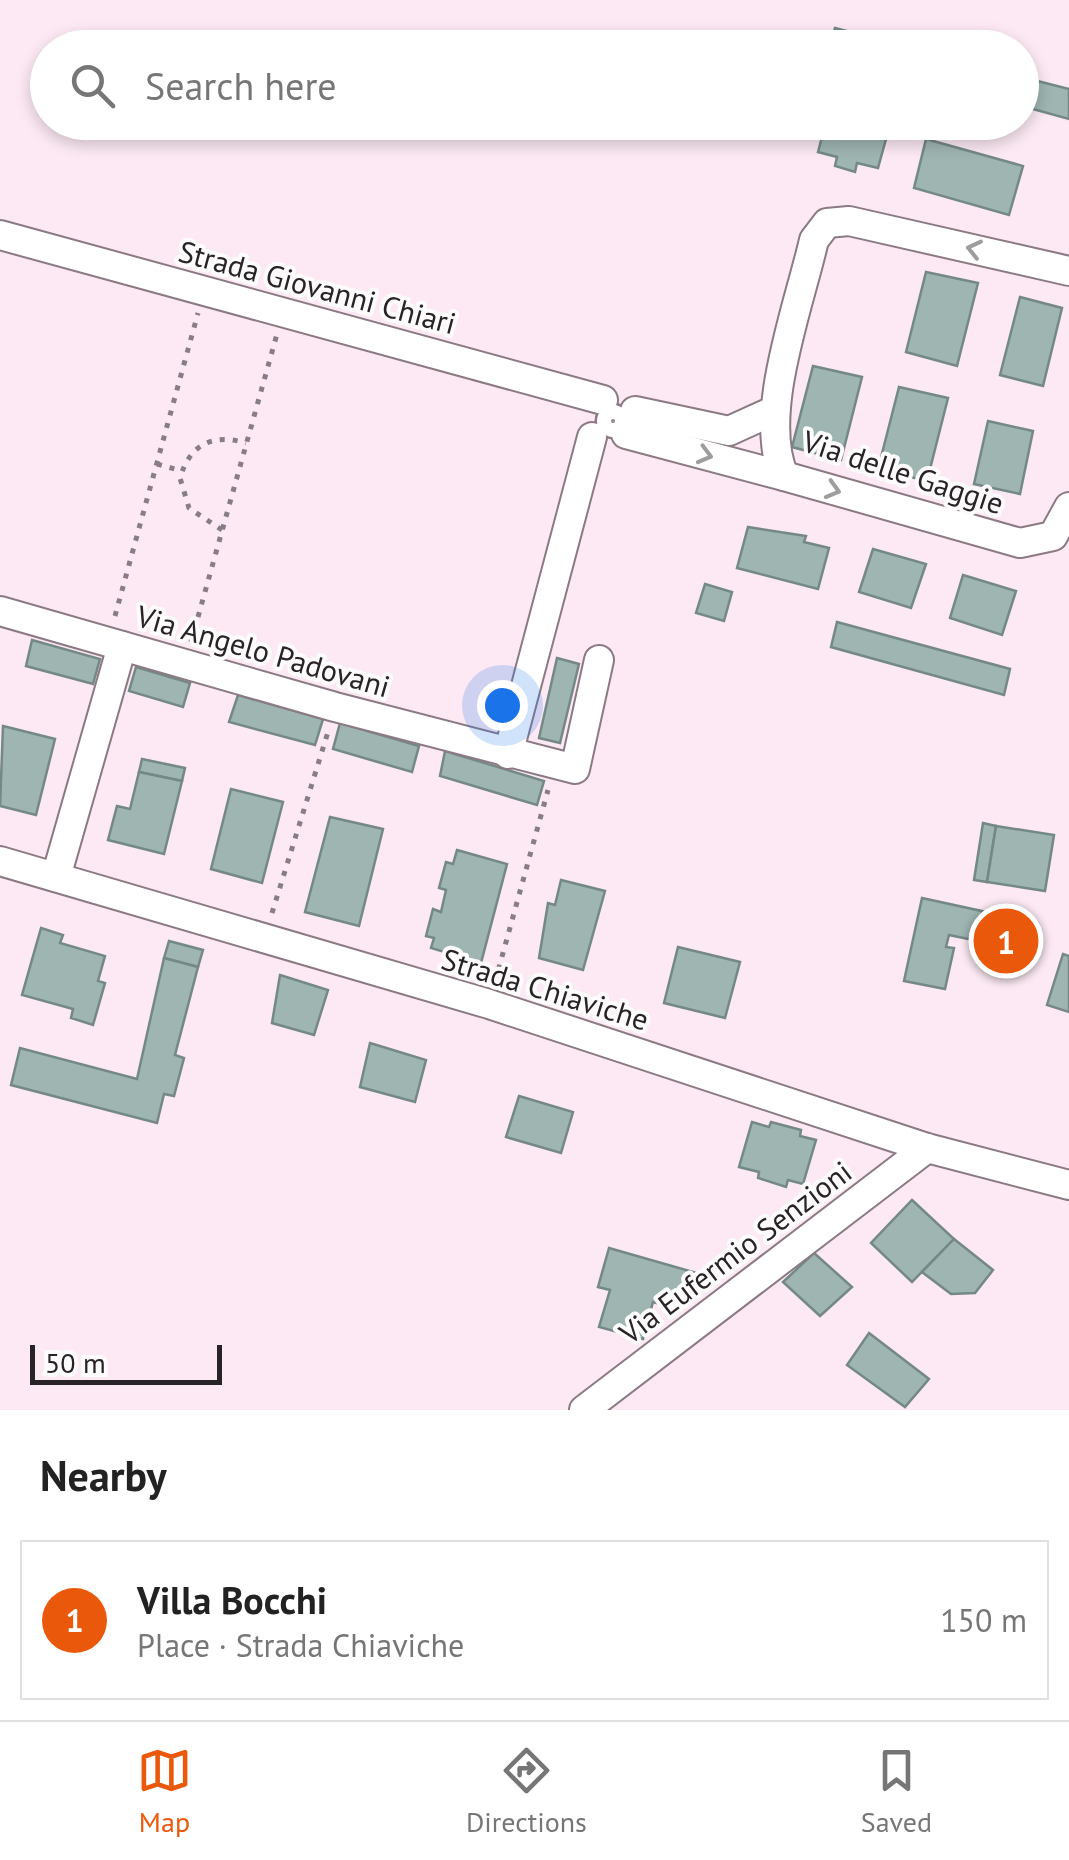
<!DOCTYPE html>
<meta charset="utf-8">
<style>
body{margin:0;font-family:"PT Sans",sans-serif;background:#f6f6f6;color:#222}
.scale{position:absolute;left:30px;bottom:25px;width:192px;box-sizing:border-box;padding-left:10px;border:5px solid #292226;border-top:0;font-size:28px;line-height:35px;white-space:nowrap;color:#292226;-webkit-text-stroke:8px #fcfcfc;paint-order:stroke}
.you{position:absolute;left:502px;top:705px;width:35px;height:35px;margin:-25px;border:8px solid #fff;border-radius:50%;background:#1a73e8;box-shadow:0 0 0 15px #1a73e833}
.badge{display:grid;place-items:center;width:65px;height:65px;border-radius:50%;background:#ea580c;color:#fff;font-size:32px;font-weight:700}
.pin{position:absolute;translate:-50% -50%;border:5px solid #fff;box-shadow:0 2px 10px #0006}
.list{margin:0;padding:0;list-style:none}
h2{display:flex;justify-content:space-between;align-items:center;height:130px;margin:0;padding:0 40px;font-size:42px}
h2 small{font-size:32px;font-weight:400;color:#767676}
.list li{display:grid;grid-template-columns:65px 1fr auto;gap:30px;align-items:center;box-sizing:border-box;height:160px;margin:0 20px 20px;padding:0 20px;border:2px solid #e0e0e0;border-radius:0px}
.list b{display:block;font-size:38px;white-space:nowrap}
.list p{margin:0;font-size:32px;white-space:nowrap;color:#767676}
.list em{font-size:32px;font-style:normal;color:#767676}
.icon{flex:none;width:55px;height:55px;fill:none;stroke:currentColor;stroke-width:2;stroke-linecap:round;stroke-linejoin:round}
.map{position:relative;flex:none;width:1069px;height:1410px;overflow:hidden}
.search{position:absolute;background:#fff;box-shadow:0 5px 15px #0003;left:30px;right:30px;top:30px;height:110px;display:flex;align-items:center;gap:25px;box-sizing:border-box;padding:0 35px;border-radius:55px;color:#767676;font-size:38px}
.sheet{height:310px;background:#fff}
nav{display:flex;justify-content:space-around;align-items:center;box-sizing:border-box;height:140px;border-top:2px solid #e0e0e0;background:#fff;font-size:28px;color:#767676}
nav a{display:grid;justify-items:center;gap:5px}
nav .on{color:#ea580c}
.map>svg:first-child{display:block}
.building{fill:#9fb5b2;stroke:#748986;stroke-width:2.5}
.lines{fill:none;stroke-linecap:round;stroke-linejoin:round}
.lane-casing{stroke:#8b7a83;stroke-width:19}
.street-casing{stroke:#8b7a83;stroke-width:32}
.path{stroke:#897d84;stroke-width:5;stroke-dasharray:5 8;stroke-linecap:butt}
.lane{stroke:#fff;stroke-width:14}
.street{stroke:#fff;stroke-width:28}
.oneway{stroke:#9f9c9d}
.labels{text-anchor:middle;stroke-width:8;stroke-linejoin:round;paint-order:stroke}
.street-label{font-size:30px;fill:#292226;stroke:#fcfcfc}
</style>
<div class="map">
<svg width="1069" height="1410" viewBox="0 0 1069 1410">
<rect width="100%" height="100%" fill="#fce9f3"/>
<!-- building -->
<g class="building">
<polygon points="835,28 862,35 859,48 829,48"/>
<polygon points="1022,77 1069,89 1069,119 1022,106"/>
<polygon points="826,122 870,122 889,128 878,168 857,163 855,172 835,166 837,157 818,152"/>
<polygon points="926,139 1023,166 1009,215 914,188"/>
<polygon points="926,272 978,283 957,366 906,352"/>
<polygon points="1020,297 1062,308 1043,386 1000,375"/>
<polygon points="813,366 862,377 841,460 792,447"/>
<polygon points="899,387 948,398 927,481 878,469"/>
<polygon points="988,421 1033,431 1020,494 974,484"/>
<polygon points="748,527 806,536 804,542 829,548 818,589 737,568"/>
<polygon points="873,549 926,564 911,608 859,592"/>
<polygon points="963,575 1016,591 1002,635 950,618"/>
<polygon points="705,584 732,592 724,621 696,613"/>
<polygon points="837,622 1010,669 1004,695 831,647"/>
<polygon points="32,640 100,659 93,684 26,666"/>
<polygon points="557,658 579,664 560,743 539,738"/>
<polygon points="136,667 190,683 183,707 129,691"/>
<polygon points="238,695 323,719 315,745 229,722"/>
<polygon points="340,723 419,746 412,772 333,749"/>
<polygon points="3,726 55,739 36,815 0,806"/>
<polygon points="445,751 544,781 537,805 440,776"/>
<polygon points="142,759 185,768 182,781 139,772"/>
<polygon points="139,772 182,781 164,854 108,840 117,806 130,809"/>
<polygon points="231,789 283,802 262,883 211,869"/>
<polygon points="330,817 383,829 359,926 305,912"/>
<polygon points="983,823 996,826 987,882 974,880"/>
<polygon points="996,826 1054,835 1045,891 987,882"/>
<polygon points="457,850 507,864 481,963 431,948 434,938 426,936 433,909 441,912 446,890 439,888 446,862 453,864"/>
<polygon points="561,880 605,891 583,970 539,958 548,903 555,905"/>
<polygon points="922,898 1037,923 1031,952 949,935 946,947 954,948 945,989 904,981"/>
<polygon points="41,928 63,935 60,943 105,956 98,981 105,983 93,1025 71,1018 73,1009 22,995"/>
<polygon points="169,941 203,950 198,967 164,958"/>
<polygon points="678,947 740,962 725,1018 664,1003"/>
<polygon points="1063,954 1069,956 1069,1012 1047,1005"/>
<polygon points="164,958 198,967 175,1055 184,1058 174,1096 164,1094 157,1123 11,1085 20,1048 137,1079"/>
<polygon points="280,975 328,990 314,1035 272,1023"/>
<polygon points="370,1043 426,1060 415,1102 360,1087"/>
<polygon points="519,1096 573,1112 561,1153 506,1137"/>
<polygon points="752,1122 769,1127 771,1122 801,1130 800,1136 816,1140 803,1184 788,1180 786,1187 758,1178 759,1172 739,1167"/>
<polygon points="912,1200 954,1239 912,1282 871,1243"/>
<polygon points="954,1239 993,1270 975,1293 951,1294 922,1272"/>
<polygon points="609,1248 700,1274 695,1293 683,1290 678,1309 653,1302 643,1339 599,1327 610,1290 598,1287"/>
<polygon points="814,1253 852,1287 820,1316 783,1282"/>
<polygon points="869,1333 929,1379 905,1407 847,1365"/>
</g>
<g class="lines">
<!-- lane casing -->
<g class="lane-casing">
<circle id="lane" cx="613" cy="421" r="9"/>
</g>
<!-- street casing -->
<g class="street-casing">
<g id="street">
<polyline points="0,235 603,400"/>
<path d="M 1069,271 L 849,221 L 827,223 L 814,240 C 799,306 757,415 784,476 L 1020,543 L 1053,536 L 1069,507"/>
<polyline points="635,411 729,431 775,410"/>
<polyline points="626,434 784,476"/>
<polyline points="0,611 335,707 575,769 599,660"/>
<polyline points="508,754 592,437"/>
<polyline points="0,861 489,1004 927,1148 1069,1185"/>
<polyline points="56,877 122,646"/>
<polyline points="584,1410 927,1148"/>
</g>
</g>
<!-- path -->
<g class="path">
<polyline points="157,464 182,471"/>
<path d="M 222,530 L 189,508 L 180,478 C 190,444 213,433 246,443"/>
<polyline points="115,616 198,313"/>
<polyline points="191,642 277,334"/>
<polyline points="272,913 328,732"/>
<polyline points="495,982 548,790"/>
</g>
<!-- lane -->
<use href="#lane" class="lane"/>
<!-- street -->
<use href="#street" class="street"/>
</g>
<!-- one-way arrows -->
<defs><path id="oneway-chevron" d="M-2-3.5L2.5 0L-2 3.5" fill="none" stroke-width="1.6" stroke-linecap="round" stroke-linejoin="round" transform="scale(2.5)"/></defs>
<g class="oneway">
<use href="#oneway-chevron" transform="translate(974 249) rotate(-167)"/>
<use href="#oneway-chevron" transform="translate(705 455) rotate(15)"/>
<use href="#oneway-chevron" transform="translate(833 490) rotate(16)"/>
</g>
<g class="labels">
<!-- street labels -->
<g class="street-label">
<text transform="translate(317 288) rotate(15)" y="10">Strada Giovanni Chiari</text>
<text transform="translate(903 473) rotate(18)" y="10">Via delle Gaggie</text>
<text transform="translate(263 652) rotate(16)" y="10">Via Angelo Padovani</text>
<text transform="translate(545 990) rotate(17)" y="10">Strada Chiaviche</text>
<text transform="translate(736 1253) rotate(-37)" y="10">Via Eufermio Senzioni</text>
</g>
</g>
</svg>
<div class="scale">50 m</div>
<div class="you"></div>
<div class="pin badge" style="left:1006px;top:941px">1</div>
<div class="search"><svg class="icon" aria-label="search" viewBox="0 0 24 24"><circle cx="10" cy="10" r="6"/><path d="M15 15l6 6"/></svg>Search here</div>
</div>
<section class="sheet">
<h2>Nearby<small></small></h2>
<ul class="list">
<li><span class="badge">1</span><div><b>Villa Bocchi</b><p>Place · Strada Chiaviche</p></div><em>150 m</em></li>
</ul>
</section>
<nav>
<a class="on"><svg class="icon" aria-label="map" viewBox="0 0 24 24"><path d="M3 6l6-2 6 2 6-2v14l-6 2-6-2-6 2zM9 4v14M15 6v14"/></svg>Map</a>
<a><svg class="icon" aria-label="directions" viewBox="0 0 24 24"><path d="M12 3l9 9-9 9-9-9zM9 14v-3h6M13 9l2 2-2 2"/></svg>Directions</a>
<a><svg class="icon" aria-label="saved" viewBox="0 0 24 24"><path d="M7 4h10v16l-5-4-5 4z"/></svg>Saved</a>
</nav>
